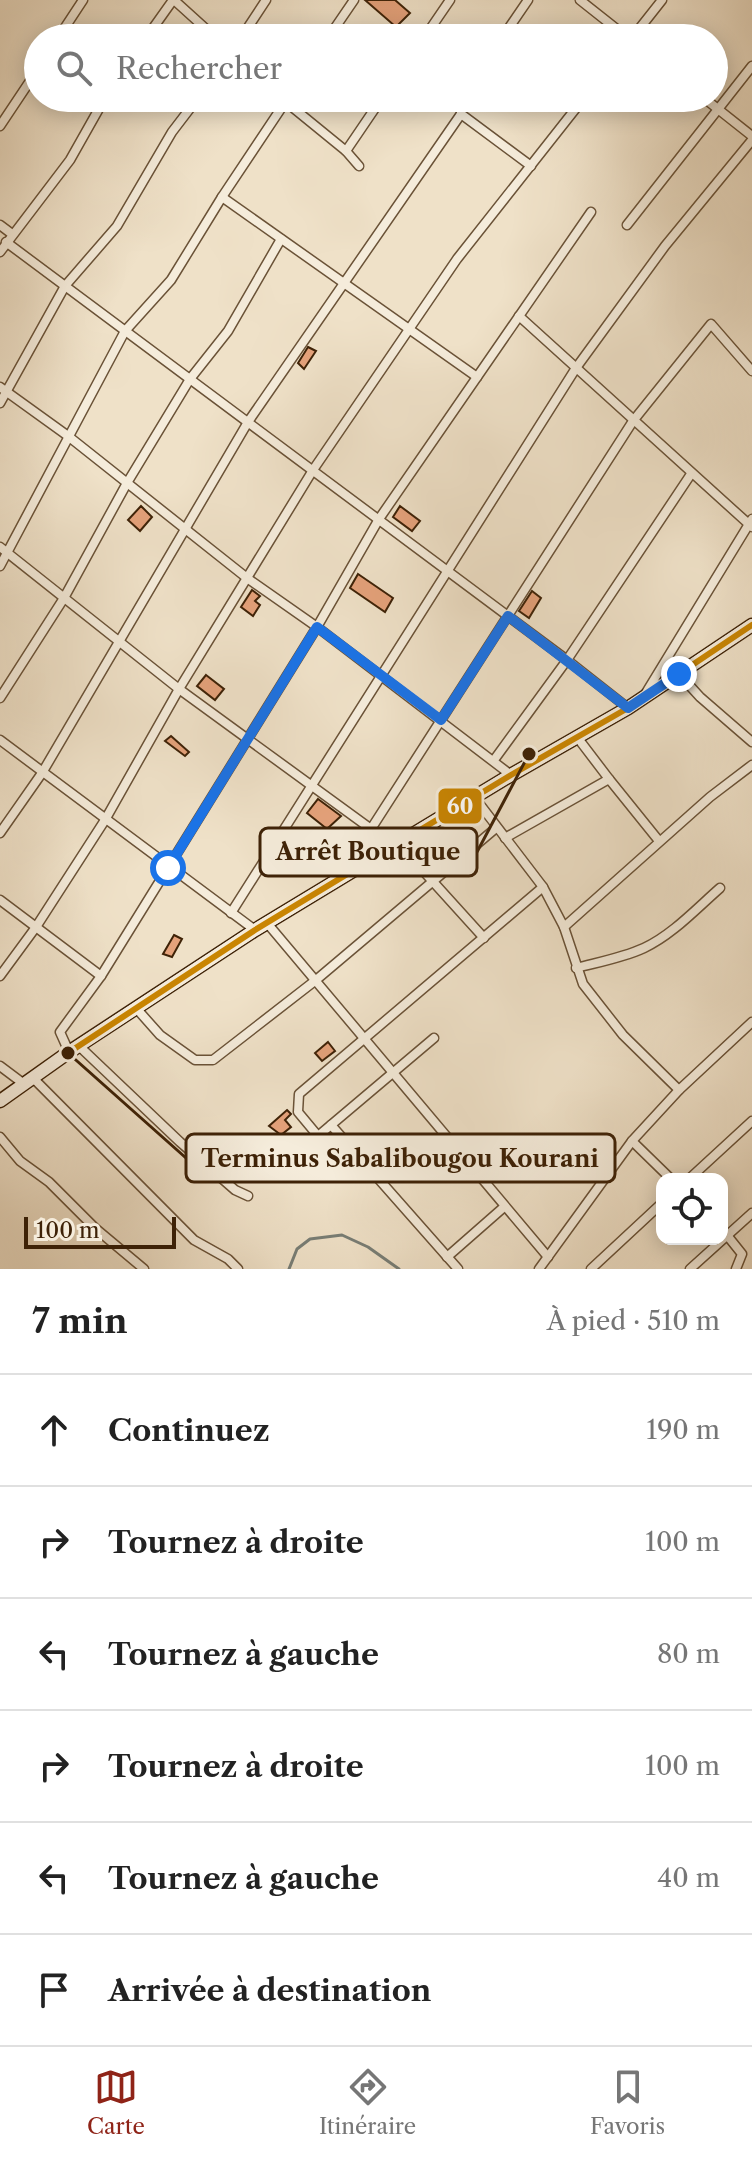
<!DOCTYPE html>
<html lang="fr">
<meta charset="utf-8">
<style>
body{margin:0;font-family:"Libre Caslon Text",serif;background:#f2f2f2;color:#222}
.controls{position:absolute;right:24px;bottom:24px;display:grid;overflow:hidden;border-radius:16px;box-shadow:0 4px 20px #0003}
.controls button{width:72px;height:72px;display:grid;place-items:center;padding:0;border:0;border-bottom:2px solid #e0e0e0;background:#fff;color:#222;font:40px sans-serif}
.scale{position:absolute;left:24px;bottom:20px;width:152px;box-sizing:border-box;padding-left:8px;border:4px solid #3e2207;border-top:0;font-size:22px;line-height:28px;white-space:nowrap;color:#3e2207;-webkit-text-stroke:6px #f5ecdb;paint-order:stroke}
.stop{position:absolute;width:24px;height:24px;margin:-18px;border:6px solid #1a73e8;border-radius:50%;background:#fff}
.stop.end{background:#1a73e8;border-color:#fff;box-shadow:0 2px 8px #0008}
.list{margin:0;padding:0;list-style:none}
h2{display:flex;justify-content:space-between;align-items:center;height:104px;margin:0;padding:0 32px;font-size:34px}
h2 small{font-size:26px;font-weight:400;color:#767676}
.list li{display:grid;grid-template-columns:52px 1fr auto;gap:24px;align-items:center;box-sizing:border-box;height:112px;padding:0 32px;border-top:2px solid #e0e0e0}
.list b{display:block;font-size:30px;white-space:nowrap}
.list em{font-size:26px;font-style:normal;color:#767676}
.icon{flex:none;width:44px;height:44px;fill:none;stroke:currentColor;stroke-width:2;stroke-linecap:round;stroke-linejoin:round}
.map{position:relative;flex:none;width:752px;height:1269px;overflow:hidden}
.search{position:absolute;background:#fff;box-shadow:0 4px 20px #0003;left:24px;right:24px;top:24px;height:88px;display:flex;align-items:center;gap:20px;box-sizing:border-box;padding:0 28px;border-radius:44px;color:#767676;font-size:30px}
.sheet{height:776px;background:#fff}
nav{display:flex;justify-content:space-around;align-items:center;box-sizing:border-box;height:112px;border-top:2px solid #e0e0e0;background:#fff;font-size:22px;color:#767676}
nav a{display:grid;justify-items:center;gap:4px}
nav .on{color:#8f2418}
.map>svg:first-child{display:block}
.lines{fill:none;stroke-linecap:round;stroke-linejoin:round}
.stream{stroke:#787e76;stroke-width:3}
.building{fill:#e5a27b;stroke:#3e2207;stroke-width:2}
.street-casing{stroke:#6a5237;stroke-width:11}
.secondary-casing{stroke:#3e2207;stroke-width:15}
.street{stroke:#f5ecdb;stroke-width:8}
.secondary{stroke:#f5ecdb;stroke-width:12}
.bus-1-casing{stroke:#f5ecdb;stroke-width:12}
.bus-1{stroke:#c98502;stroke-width:6}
.route{stroke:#1a73e8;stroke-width:10}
.leader{fill:none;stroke:#3e2207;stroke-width:3}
.callout-dot{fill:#3e2207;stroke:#f5ecdb;stroke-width:3}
.callout{fill:#f5ecdb;stroke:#3e2207;stroke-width:3}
.callout-label{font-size:24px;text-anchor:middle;font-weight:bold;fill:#3e2207}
.line-badge{stroke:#f5ecdb;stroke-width:3}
.badge-label{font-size:22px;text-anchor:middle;font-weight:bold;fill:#fff}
</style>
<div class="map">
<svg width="752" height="1269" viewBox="0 0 752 1269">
<rect width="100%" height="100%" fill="#efe1c8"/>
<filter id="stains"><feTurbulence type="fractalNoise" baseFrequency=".0025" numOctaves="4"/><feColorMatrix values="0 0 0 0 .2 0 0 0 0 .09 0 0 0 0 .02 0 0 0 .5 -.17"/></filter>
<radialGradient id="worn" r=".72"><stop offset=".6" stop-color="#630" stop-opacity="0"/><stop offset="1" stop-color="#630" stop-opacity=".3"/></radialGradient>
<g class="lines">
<!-- stream -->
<polyline class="stream" points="289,1269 297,1249 310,1239 342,1235 368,1247 399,1269"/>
</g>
<!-- building -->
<g class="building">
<polygon points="365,0 395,0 410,13 396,27"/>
<polygon points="308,347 316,351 304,369 298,363"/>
<polygon points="141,506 152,517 140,531 128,520"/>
<polygon points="400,506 420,521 412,531 393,517"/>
<polygon points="358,574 393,598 385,612 350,588"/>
<polygon points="252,590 260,596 255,601 260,605 253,616 241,607"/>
<polygon points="532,591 541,598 529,618 519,611"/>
<polygon points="206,675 224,689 215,700 197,686"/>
<polygon points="171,736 189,752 185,756 165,741"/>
<polygon points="318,799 341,816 327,829 307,813"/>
<polygon points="174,935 182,939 172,957 163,954"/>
<polygon points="328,1042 335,1051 322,1061 315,1053"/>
<polygon points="287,1110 291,1114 285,1120 291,1127 281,1135 269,1126"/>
</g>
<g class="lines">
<!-- street casing -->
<g class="street-casing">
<g id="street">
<polyline points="174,0 216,38"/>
<polyline points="580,0 628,38"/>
<polyline points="58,38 83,0"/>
<polyline points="146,38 173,0"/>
<polyline points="241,38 266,0"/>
<polyline points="328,38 354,0"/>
<polyline points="424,38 450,0"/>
<polyline points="502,38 528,0"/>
<polyline points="632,38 662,0"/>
<polyline points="281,98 346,151 359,166"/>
<polyline points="704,98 752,136"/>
<polyline points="461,114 531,166"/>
<polyline points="0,126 38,69"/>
<polyline points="346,151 382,98"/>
<polyline points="222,197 477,377"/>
<polyline points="0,225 12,234"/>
<polyline points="627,225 752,66"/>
<polyline points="6,242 567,660 628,708"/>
<polyline points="0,252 70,160 105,98"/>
<polyline points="519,316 752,527"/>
<polyline points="0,387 68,436 247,578 317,627 511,775"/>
<polyline points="0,403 65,286 117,226 172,132 198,98"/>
<polyline points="0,547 179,689 371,829 384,851"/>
<polyline points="0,566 125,331 171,280 222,197 288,98"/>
<polyline points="679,674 700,697 752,742"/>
<polyline points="644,696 752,519"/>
<polyline points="0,698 64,598 127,483 190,379 228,331 281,239"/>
<polyline points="0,740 255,930"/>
<polyline points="494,760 567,660 691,474"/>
<polyline points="609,779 659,841"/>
<polyline points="475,798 543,887 564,927 583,984 623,1035 679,1090"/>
<polyline points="371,829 633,421 711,324 752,371"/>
<polyline points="0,833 42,773 248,422 461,114 461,98"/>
<polyline points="505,838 609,779 577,737"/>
<polyline points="398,843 484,938"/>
<polyline points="0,900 101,976"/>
<polyline points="231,913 576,368 665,246 752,140"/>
<polyline points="267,923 548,1257"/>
<polyline points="564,927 710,797 752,765"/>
<path d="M 576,968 C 599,962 622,958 644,948 C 672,935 696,909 720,888"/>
<polyline points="0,976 36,927 105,820 179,689 313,470 457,259 584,98"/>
<polyline points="136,1008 160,1035 195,1060 213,1060 316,980 496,828"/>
<polyline points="79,1046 180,1142 235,1190 248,1196"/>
<polyline points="69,1052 60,1032 101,976 317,627 379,519 591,212"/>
<polyline points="0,1066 24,1084"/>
<polyline points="33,1078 194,1240 228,1259 238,1269"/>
<polyline points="331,1125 458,1269"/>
<polyline points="318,1136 298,1112 299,1094 543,887"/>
<polyline points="0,1137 20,1161 49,1182 95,1228 144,1269"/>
<polyline points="632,1141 671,1179"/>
<polyline points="295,1166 318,1136 434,1038"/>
<polyline points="689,1179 752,1121"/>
<polyline points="722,1229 742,1254 736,1269"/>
<polyline points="447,1257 504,1207"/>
<polyline points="539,1269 632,1141 679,1090 752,1022"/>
<polyline points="591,1269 662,1203"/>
<polyline points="690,1269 752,1213"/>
</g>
</g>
<!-- secondary casing -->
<g class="secondary-casing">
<polyline id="secondary" points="0,1101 69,1052 255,930 511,775 628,708 752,625"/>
</g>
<!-- street -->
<use href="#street" class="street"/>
<!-- secondary -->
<use href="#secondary" class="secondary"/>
<!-- bus-1 casing -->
<g class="bus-1-casing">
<polyline id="bus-1" points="68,1053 255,930 511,775 628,708 752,625"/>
</g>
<!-- bus-1 -->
<use href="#bus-1" class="bus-1"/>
</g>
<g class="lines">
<!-- route -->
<polyline class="route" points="168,868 317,627 441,720 508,616 628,708 679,674"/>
</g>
<!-- callouts -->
<path class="leader" d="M529 754L477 852M68 1053L186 1158"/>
<g class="callout-dot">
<circle cx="529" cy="754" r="8"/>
<circle cx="68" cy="1053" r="8"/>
</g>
<g class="callout">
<rect x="260" y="828" width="217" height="48" rx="8"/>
<rect x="186" y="1134" width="429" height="48" rx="8"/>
</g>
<g class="callout-label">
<text x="368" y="860">Arrêt Boutique</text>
<text x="400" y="1167">Terminus Sabalibougou Kourani</text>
</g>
<rect class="line-badge" x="437" y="787" width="46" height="38" rx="8" fill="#c98502"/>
<g class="badge-label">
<text x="460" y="814">60</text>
</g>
<rect width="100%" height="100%" filter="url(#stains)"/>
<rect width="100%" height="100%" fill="url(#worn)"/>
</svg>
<div class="controls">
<button><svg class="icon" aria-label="locate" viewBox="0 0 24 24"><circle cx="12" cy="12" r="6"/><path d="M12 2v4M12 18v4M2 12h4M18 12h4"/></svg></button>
</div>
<div class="scale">100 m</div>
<div class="stop" style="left:168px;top:868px"></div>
<div class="stop end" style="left:679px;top:674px"></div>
<div class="search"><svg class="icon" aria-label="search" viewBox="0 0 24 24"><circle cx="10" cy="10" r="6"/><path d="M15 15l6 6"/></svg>Rechercher</div>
</div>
<section class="sheet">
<h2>7 min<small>À pied · 510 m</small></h2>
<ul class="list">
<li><svg class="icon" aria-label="ahead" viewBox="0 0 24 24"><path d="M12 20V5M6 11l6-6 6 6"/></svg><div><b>Continuez</b></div><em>190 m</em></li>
<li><svg class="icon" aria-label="right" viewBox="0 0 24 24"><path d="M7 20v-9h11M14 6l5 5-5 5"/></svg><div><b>Tournez à droite</b></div><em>100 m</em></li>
<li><svg class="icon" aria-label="left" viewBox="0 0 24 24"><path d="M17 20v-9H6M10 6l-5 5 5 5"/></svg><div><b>Tournez à gauche</b></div><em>80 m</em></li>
<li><svg class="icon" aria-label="right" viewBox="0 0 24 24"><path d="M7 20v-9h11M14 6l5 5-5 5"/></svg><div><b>Tournez à droite</b></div><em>100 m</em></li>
<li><svg class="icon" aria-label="left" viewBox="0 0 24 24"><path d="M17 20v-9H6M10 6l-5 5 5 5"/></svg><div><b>Tournez à gauche</b></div><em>40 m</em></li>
<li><svg class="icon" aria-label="arrive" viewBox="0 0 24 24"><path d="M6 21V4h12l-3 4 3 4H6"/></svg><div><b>Arrivée à destination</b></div></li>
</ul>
</section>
<nav>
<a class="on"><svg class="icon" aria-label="map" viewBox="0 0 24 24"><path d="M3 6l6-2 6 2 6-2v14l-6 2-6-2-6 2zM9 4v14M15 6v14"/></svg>Carte</a>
<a><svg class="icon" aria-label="directions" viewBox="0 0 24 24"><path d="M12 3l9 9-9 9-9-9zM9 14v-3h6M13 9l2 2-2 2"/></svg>Itinéraire</a>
<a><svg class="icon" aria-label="saved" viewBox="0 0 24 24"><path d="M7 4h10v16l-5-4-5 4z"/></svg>Favoris</a>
</nav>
